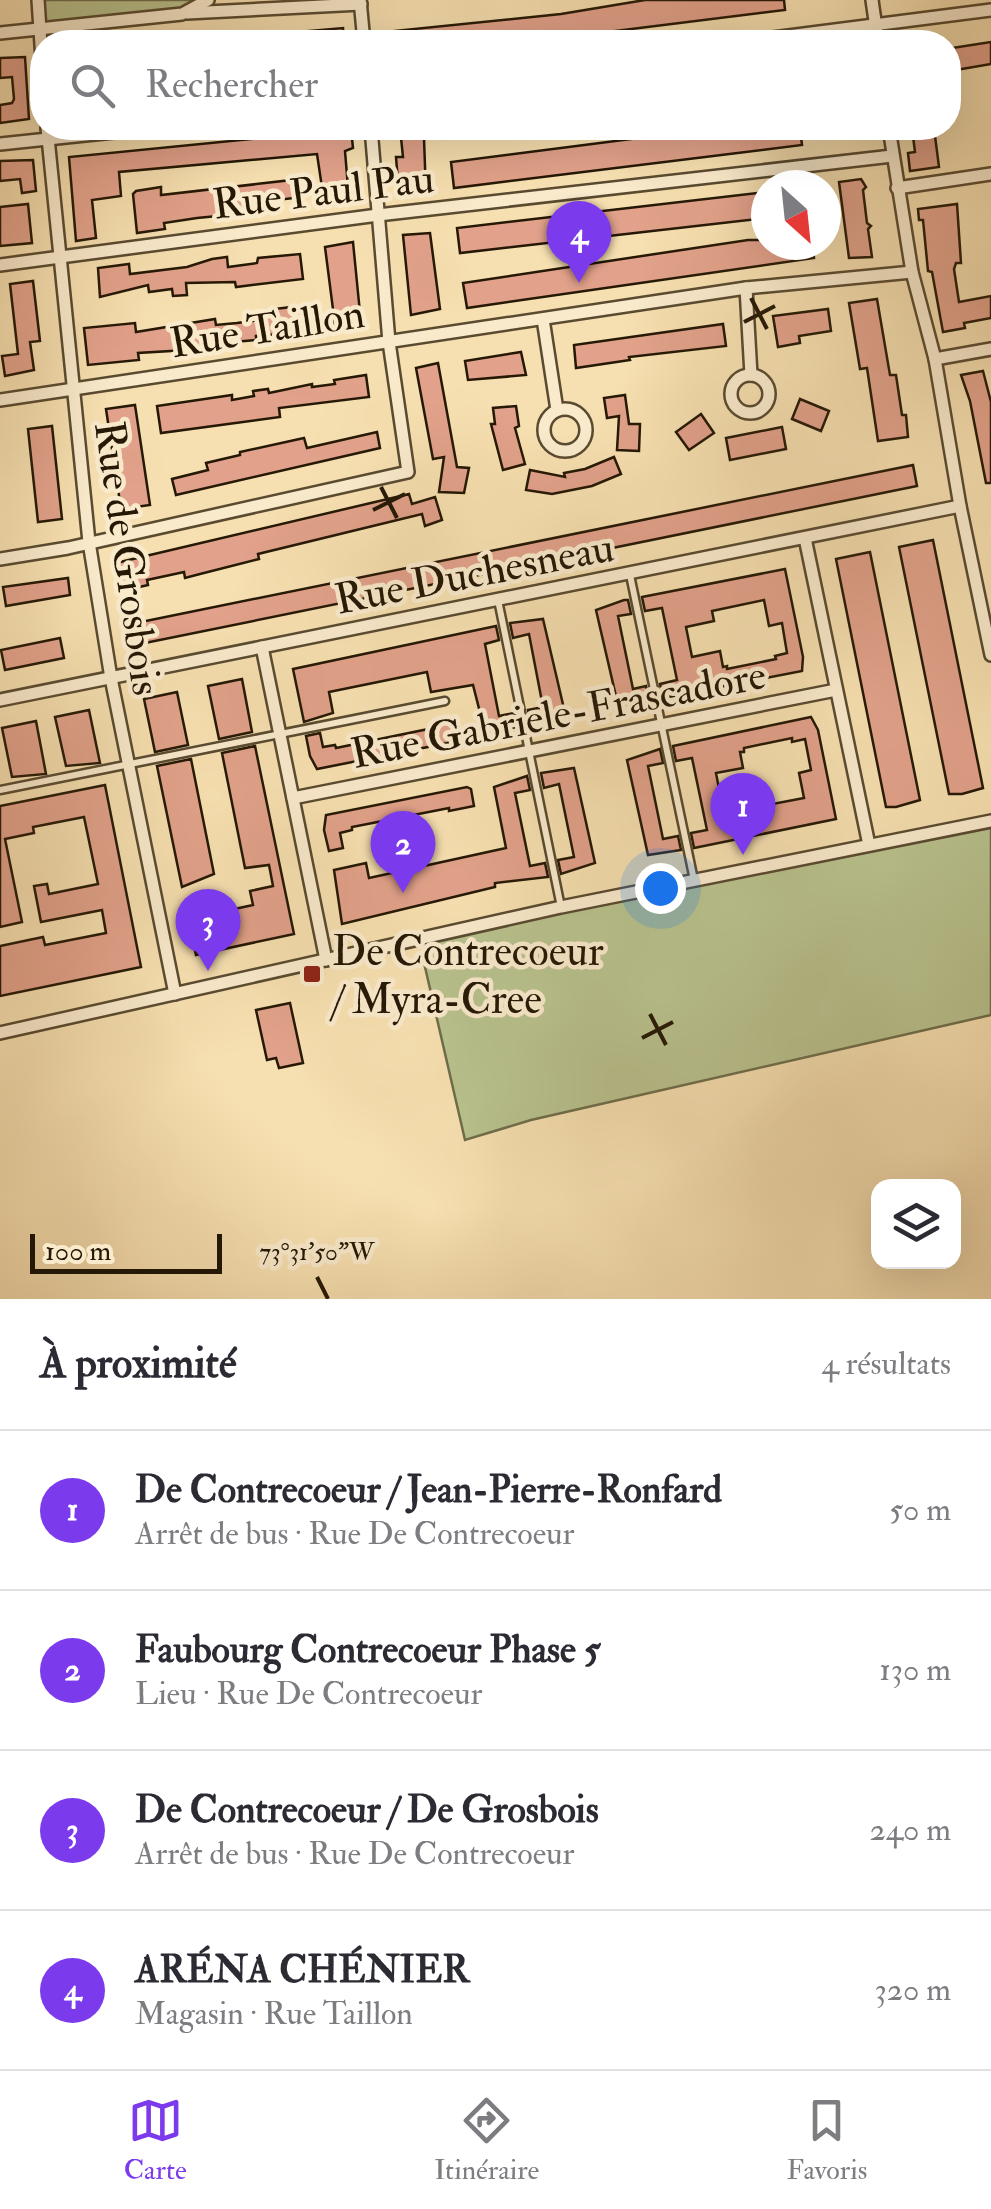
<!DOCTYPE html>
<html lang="fr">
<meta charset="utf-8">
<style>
body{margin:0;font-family:"IM FELL Double Pica",serif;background:#f7f7f7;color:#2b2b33}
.controls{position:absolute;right:30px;bottom:30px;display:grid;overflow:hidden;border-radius:20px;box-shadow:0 10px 40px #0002}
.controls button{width:90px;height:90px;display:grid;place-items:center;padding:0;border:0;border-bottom:2px solid #e1e1e2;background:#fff;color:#2b2b33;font:50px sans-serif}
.compass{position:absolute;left:751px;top:170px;width:90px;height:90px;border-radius:50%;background:#fff;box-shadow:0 10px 40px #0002;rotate:153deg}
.scale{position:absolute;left:30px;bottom:25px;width:192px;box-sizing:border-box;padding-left:10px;border:5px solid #251805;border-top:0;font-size:28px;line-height:35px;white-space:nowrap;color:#251805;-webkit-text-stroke:8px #f9eacc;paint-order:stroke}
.you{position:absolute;left:660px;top:888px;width:35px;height:35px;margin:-25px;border:8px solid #fff;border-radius:50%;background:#1a73e8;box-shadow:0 0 0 15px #1a73e833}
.badge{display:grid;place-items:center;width:65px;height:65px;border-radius:50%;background:#7c3aed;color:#fff;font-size:32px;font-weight:700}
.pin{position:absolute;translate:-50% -82px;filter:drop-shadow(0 2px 5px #0008)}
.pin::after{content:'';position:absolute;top:52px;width:35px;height:30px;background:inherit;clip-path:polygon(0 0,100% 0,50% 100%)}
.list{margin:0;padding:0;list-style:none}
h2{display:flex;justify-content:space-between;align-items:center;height:130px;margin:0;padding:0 40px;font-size:42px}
h2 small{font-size:32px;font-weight:400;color:#7c7c81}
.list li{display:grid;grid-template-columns:65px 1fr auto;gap:30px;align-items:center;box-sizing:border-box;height:160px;padding:0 40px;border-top:2px solid #e1e1e2}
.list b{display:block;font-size:38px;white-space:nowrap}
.list p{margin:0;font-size:32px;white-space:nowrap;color:#7c7c81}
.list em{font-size:32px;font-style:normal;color:#7c7c81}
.icon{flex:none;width:55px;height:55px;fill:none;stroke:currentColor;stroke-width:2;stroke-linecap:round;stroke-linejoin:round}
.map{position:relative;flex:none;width:991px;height:1299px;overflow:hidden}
.search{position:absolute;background:#fff;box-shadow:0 10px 40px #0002;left:30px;right:30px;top:30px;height:110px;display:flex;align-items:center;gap:25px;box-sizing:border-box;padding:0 35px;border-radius:40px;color:#7c7c81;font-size:38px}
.sheet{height:770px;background:#fff}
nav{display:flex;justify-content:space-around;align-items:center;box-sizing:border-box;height:140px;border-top:2px solid #e1e1e2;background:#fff;font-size:28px;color:#7c7c81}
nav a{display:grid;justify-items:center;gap:5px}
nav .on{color:#7c3aed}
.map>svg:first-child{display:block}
.green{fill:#b8c28e;stroke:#6e6d4a;stroke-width:2.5}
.building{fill:#e1a18a;stroke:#251805;stroke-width:2.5;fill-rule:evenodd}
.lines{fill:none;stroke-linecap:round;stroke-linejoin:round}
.lane-casing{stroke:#594a30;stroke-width:11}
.street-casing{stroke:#594a30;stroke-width:16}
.lane{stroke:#f9eacc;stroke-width:6}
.street{stroke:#f9eacc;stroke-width:11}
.ticks{fill:none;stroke:#251805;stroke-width:4}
.poi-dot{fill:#8f2418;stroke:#f9eacc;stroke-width:4}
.labels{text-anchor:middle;stroke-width:9;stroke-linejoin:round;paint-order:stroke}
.street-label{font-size:42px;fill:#251805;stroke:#f9eacc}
.poi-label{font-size:42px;fill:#251805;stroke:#f9eacc;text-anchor:start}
.ticks-label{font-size:25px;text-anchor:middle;fill:#251805;stroke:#f9eacc;stroke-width:9;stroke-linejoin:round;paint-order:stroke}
</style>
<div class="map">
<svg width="991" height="1299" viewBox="0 0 991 1299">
<rect width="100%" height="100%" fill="#f6dfb0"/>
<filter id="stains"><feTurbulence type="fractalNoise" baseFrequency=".002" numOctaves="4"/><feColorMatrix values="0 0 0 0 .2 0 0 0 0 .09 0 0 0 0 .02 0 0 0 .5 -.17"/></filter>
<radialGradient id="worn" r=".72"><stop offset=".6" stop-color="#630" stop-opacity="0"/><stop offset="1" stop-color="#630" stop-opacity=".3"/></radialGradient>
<!-- green -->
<g class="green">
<polygon points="41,0 208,0 182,14 40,29"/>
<polygon points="991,821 991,1015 531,1120 465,1140 422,954 428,937"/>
</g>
<!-- building -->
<g class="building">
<polygon points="645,0 784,0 785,10 527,42 386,42 384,32 561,14"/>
<polygon points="343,28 344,42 264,42 264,35"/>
<polygon points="991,42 991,64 956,70 952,48"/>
<polygon points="25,57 29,119 0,123 0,105 12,103 14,99 12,77 0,78 0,58"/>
<polygon points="400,128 435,128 435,138 424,139 426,192 399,195 396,157 403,157"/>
<polygon points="717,128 800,128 802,145 454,188 451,162"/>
<polygon points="912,128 934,128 939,167 910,171 908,153 915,152"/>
<polygon points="351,129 353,148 345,151 349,199 324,201 317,154 119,172 121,196 92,200 96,238 76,241 69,157"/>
<polygon points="33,160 36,191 22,193 20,179 0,181 0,161"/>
<polygon points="861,179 866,187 863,190 867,223 871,226 868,229 872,257 849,258 839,182"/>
<polygon points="292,180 294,198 277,200 278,210 197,218 164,223 165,229 137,233 133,194 136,191 161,187 161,195"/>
<polygon points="766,192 766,218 460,253 457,228"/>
<polygon points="28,204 32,243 0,246 0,207"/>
<polygon points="957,204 961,263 956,263 954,269 959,302 991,296 991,318 964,323 965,328 943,332 932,272 928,271 923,220 919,220 918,209"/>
<polygon points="430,233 440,309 411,315 403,235"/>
<polygon points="748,240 766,240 766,245 813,245 814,258 467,308 463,283"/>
<polygon points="353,242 361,323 335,325 325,247"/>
<polygon points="300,254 303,279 236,287 235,282 186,283 187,295 173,296 172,289 149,292 148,285 100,297 98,268 129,264 130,274 187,267 212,259 227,257 228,267 257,263 258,258"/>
<polygon points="33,281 40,341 30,342 34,370 5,376 2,356 18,354 10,284"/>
<polygon points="877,299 890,375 896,375 902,415 906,415 908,437 878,441 867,368 860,369 849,303"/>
<polygon points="301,306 303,332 256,336 256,340 223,343 221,348 138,353 139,360 88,365 84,328 135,323 136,332 215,319 216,325 237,323 266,319 265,310"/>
<polygon points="828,309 831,331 799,336 800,343 778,347 773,316"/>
<polygon points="723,324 726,346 629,357 630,360 576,368 574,345"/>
<polygon points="521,352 526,375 468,380 465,361"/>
<polygon points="438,363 457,467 469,468 464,493 439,492 444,457 433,459 416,368"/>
<polygon points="983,371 991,402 991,483 986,483 970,401 961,375"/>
<polygon points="366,375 369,397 279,408 280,417 161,433 157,406 232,395 232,400 254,396 253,391 268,389 269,393 312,384 312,387 335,384 334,380"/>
<polygon points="625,395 629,424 640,424 639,451 617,450 619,416 607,418 604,398"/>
<polygon points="800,399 829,411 821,431 792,419"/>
<polygon points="135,405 150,505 121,509 106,409"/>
<polygon points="516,406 519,426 515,428 525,464 503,470 491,424 495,424 493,408"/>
<polygon points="701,414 714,433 689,450 676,432"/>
<polygon points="52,426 62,519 38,522 28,429"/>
<polygon points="782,427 786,449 730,460 726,438"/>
<polygon points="377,432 380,448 176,495 172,479 208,470 206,463 240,455 240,452 304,438 307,448"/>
<polygon points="614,457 621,474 592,486 552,494 526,490 530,470 565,477 564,473 585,469"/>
<polygon points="913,465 917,486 140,644 136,623"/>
<polygon points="409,494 412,504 435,497 442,520 425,526 422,514 258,554 259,559 200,574 185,578 184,572 147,580 148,585 122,591 116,563"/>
<polygon points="933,540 983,788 962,794 949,794 899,547"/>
<polygon points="870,552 920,800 896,807 886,807 836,559"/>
<path d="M 785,569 L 803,657 L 802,671 L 663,698 L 660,684 L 677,680 L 662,608 L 645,611 L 642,597 ZM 764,600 L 769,626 L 782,623 L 787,653 L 775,656 L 776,659 L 727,669 L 727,666 L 723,667 L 720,651 L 692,657 L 686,627 L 714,621 L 712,611 Z"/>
<polygon points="68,578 70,595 6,606 3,587"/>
<polygon points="624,600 628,600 631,614 618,616 633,689 646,686 649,701 618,705 596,610"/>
<polygon points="543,619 565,713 531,725 528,710 543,707 529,634 513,638 510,623"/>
<polygon points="496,626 499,640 485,644 499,716 514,713 517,727 485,732 473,685 431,692 427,672 329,692 333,713 304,722 293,669"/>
<polygon points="60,638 64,658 5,670 1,650"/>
<polygon points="242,679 252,732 219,739 208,686"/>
<polygon points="177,692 188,745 155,752 144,699"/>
<polygon points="89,710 100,763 66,766 55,717"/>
<path d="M 811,717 L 818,730 L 836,819 L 694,848 L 691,833 L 707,830 L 692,758 L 676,761 L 673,746 ZM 792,738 L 792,742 L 805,739 L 811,770 L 799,773 L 804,798 L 752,808 L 750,798 L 722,804 L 716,773 L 743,768 L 740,752 L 744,752 L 744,748 Z"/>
<polygon points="458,720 461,737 458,741 317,769 310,756 306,736 320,733 323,747 335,745 336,748 433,728 432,725"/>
<polygon points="36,721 46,774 12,777 2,728"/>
<polygon points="255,746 294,934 196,955 188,919 253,905 250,891 273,886 269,865 245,868 222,753"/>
<polygon points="660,749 663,763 648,766 663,839 678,836 681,850 648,855 627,760"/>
<polygon points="191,759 214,874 182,887 157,766"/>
<polygon points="574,768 595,863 561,874 558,860 574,857 559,784 544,788 541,773"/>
<polygon points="527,776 530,790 515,793 530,866 545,863 548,877 495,883 495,887 342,924 334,870 366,863 369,878 506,848 494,787"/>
<polygon points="105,785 141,967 0,996 0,946 43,937 45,945 106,933 102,910 41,922 34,886 47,884 49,894 98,884 84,817 33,827 34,833 5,839 22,922 0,927 0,806"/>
<polygon points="467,787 471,789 474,806 449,811 449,808 352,827 352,830 340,833 343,848 329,851 324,830 326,815"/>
<polygon points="290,1003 303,1063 279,1068 276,1058 267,1060 256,1010"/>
</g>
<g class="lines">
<!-- lane casing -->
<g class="lane-casing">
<g id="lane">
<polyline points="630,575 694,880"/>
<polyline points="498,600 561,907"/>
<polyline points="0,790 445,701"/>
</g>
</g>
<!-- street casing -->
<g class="street-casing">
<g id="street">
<polyline points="38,0 42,60"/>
<polyline points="360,0 364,42"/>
<polyline points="872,0 878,42"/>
<polyline points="187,13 361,4"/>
<polyline points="0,33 182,14 208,0"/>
<polyline points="740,42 991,10"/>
<polyline points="47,128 89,542 111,678 175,994"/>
<polyline points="889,128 912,272 935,359 960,506 991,655"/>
<polyline points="0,144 152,128"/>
<polyline points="897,188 991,174"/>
<polyline points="0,265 378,215 892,156"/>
<polyline points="746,288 751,375"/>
<polyline points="543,319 557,410"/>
<polyline points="935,359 991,349"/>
<circle cx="750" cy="394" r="19"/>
<polyline points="0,400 746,288 912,272"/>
<circle cx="565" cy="430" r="21"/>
<polyline points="805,538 869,845"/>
<polyline points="0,559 68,548 408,472 389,342 371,128"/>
<polyline points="262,647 326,960"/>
<polyline points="0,700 960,506"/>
<polyline points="293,798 836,690"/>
<polyline points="0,1033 561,907 991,821"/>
</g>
</g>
<!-- lane -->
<use href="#lane" class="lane"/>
<!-- street -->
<use href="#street" class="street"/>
</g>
<!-- ticks -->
<path class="ticks" d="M 751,298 L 767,329M 744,322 L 775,306M 381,487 L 397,518M 373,510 L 405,494M 650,1014 L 666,1045M 642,1038 L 673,1022M 317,1277 L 328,1299"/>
<!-- markers -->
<rect class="poi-dot" x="302" y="964" width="20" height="20" rx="5"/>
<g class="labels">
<!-- street labels -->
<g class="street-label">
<text transform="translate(323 190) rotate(-7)" y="15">Rue Paul Pau</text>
<text transform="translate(267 327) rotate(-9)" y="15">Rue Taillon</text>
<text transform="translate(129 558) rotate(82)" y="15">Rue de Grosbois</text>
<text transform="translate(474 572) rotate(-11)" y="15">Rue Duchesneau</text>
<text transform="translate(558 713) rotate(-11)" y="15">Rue Gabriele-Frascadore</text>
</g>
<!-- poi labels -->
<g class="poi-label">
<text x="332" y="965">De Contrecoeur<tspan x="332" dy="48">/ Myra-Cree</tspan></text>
</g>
</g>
<g class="ticks-label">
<text x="317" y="1260">73°31'50"W</text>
</g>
<rect width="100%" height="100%" filter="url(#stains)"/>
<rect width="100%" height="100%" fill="url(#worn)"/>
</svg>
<div class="controls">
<button><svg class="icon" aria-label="layers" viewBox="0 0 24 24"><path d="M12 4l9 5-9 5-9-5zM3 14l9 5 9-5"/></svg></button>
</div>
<svg class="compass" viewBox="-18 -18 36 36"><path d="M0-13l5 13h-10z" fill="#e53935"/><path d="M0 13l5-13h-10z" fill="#7c7c81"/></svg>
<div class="scale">100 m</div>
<div class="you"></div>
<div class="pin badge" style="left:743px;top:855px">1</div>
<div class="pin badge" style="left:403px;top:893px">2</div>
<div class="pin badge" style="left:208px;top:971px">3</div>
<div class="pin badge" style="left:579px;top:283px">4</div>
<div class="search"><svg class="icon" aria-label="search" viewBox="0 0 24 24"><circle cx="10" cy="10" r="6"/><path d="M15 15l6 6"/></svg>Rechercher</div>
</div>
<section class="sheet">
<h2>À proximité<small>4 résultats</small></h2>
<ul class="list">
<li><span class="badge">1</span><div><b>De Contrecoeur / Jean-Pierre-Ronfard</b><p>Arrêt de bus · Rue De Contrecoeur</p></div><em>50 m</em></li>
<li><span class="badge">2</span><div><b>Faubourg Contrecoeur Phase 5</b><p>Lieu · Rue De Contrecoeur</p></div><em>130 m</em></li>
<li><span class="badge">3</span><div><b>De Contrecoeur / De Grosbois</b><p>Arrêt de bus · Rue De Contrecoeur</p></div><em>240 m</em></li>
<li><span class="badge">4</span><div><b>ARÉNA CHÉNIER</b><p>Magasin · Rue Taillon</p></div><em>320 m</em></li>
</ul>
</section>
<nav>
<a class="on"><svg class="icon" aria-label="map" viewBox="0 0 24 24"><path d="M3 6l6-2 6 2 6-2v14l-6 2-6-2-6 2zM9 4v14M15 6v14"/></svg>Carte</a>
<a><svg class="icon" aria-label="directions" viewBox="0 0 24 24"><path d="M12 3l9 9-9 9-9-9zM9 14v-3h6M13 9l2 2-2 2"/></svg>Itinéraire</a>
<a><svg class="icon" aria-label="saved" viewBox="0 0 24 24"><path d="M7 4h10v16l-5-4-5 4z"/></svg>Favoris</a>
</nav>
